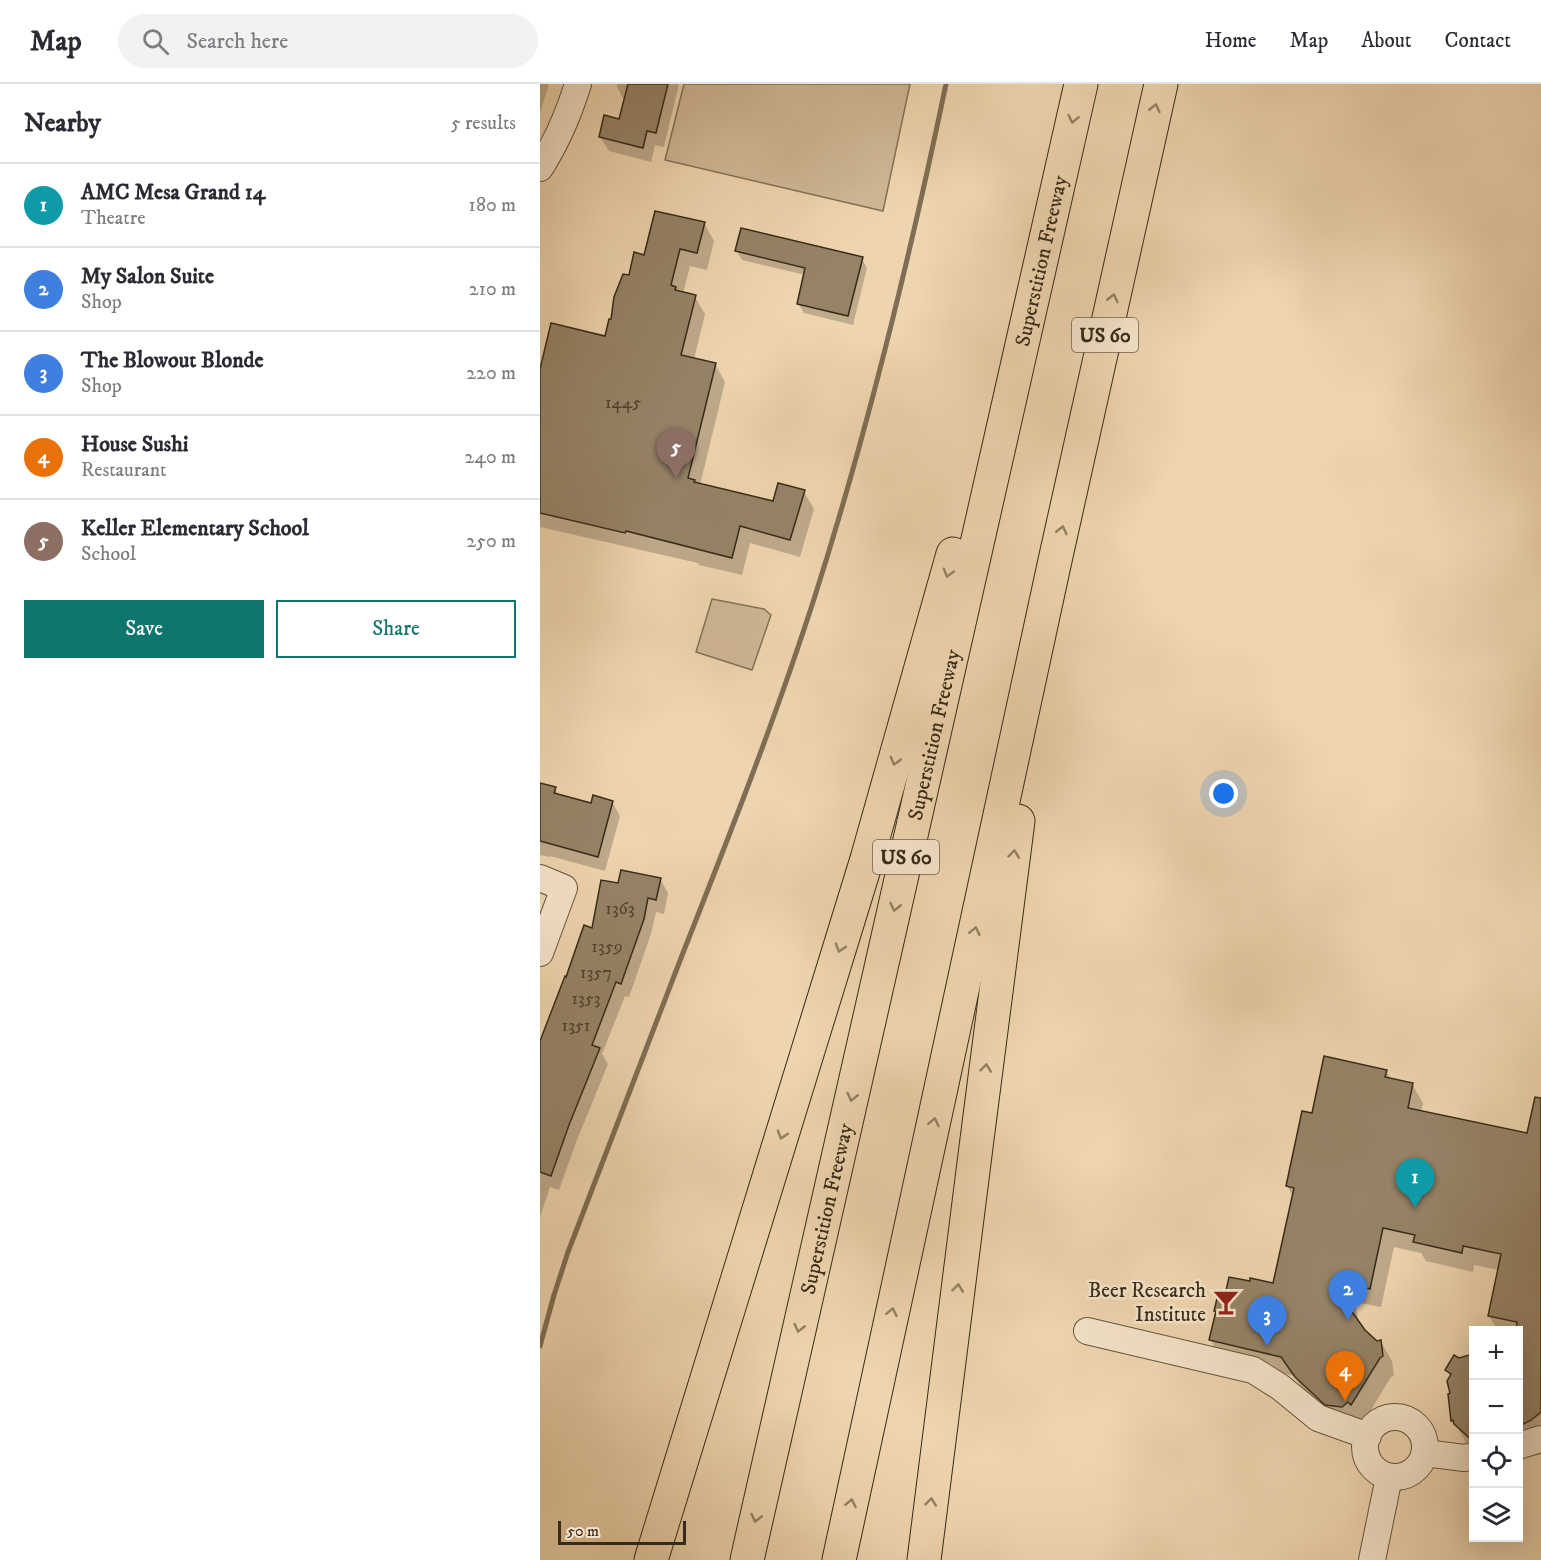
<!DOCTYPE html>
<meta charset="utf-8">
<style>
body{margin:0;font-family:"IM FELL DW Pica",serif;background:#f2f2f3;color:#2b2b33}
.controls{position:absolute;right:18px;bottom:18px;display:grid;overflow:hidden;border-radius:0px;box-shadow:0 6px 24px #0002}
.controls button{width:54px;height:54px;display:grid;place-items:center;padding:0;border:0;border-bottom:2px solid #e1e1e2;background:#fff;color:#2b2b33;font:30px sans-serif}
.scale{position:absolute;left:18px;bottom:15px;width:128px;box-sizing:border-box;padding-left:6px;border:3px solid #362b1a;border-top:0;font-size:16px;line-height:21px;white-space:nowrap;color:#362b1a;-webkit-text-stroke:4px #f5e4cb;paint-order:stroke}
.you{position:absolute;left:684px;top:710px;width:21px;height:21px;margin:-15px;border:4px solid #fff;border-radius:50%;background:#1a73e8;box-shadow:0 0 0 9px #1a73e833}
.badge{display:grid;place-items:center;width:39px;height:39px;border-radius:50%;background:#0f766e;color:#fff;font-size:20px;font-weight:700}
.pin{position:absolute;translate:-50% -50px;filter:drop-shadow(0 2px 3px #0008)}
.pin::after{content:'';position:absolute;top:32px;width:21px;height:18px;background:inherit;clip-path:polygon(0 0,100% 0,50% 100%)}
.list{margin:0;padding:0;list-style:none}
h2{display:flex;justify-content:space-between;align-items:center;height:78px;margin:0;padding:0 24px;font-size:26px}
h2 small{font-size:20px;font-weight:400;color:#7c7c81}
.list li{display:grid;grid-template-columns:39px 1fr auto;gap:18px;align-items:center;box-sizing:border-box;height:84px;padding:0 24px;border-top:2px solid #e1e1e2}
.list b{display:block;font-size:22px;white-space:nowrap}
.list p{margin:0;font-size:20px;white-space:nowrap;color:#7c7c81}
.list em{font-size:20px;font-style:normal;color:#7c7c81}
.actions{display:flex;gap:12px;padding:18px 24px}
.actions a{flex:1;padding:14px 0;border:2px solid #0f766e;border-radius:0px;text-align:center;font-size:21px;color:#0f766e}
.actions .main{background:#0f766e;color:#fff}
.icon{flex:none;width:33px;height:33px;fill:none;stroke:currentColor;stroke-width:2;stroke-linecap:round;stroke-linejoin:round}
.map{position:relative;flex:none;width:1001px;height:1476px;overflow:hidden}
header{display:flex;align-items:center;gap:36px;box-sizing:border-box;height:84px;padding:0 30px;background:#fff;border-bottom:2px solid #e1e1e2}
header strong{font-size:28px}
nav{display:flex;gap:33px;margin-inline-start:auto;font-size:21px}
.search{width:420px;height:54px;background:#f2f2f3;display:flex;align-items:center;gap:15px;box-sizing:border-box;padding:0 21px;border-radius:33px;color:#7c7c81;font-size:22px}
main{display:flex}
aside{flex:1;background:#fff}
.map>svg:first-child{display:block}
.green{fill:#d0b896;stroke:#837258;stroke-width:1.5}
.shadow{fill:#0003}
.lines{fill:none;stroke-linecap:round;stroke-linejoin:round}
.stream{stroke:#7f6e55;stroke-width:5}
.building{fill:#968367;stroke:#362b1a;stroke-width:1.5}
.minor-casing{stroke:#64563f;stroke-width:28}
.highway-casing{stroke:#362b1a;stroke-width:35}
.minor{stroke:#f5e4cb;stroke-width:26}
.highway{stroke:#efd5af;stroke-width:33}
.oneway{stroke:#928064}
.labels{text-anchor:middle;stroke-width:5;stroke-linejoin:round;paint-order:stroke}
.number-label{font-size:18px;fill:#4e412d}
.shield{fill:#f5e4cb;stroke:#6f624f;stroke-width:1.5}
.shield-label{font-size:20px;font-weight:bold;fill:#362b1a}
.street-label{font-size:21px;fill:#362b1a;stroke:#f5e4cb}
.poi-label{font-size:21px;fill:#362b1a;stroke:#f5e4cb;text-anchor:end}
</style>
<header>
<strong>Map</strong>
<div class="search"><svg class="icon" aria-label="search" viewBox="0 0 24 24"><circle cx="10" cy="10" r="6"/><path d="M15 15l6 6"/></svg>Search here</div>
<nav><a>Home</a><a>Map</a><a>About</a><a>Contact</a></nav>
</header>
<main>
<aside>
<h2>Nearby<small>5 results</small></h2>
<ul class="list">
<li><span class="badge" style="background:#0f9aa8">1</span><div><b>AMC Mesa Grand 14</b><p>Theatre</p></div><em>180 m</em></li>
<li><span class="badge" style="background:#3f7fe0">2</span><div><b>My Salon Suite</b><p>Shop</p></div><em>210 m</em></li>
<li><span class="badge" style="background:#3f7fe0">3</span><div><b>The Blowout Blonde</b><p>Shop</p></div><em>220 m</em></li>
<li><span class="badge" style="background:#e8710a">4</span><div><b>House Sushi</b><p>Restaurant</p></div><em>240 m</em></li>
<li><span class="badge" style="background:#8d6e63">5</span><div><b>Keller Elementary School</b><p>School</p></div><em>250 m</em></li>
</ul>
<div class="actions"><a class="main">Save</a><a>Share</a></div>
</aside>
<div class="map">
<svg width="1001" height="1476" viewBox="0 0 1001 1476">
<rect width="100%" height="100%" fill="#efd5af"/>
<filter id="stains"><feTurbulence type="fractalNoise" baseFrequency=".00333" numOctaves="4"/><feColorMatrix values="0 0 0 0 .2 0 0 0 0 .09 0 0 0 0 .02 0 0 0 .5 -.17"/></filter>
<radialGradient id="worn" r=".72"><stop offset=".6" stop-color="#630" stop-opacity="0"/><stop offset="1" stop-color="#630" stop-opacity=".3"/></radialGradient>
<!-- green -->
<g class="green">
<polygon points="144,0 370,0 343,127 125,76"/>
<polygon points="172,515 224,525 231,531 212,586 156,568"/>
</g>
<!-- shadow -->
<g class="shadow">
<polygon points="0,0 9,0 0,28"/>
<polygon points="77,0 139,0 124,63 115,61 111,78 69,67 60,53 80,37 85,18 77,3"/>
<polygon points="164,139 174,157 167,186 150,182 143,210 155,213 165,230 154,275 175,280 185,298 160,401 234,419 264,408 274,425 260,473 210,459 202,491 159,481 158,479 0,443 0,291 66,254 90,193 105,173"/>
<polygon points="197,167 322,175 327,184 313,241 264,229 258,219 265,191 202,176"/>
<polygon points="0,701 15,704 19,712 52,720 72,718 80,732 65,787 10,772 10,773 0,771"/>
<polygon points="120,795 128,809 124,830 116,828 111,850 89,913 85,912 62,970 68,980 37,1056 19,1106 10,1103 0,1133 0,961 53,846 79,801"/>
<polygon points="846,987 851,995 872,1000 883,1019 881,1028 988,1051 1001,1029 1001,1355 978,1366 978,1246 958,1246 949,1232 959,1186 934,1181 933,1188 886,1177 881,1169 854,1163 841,1223 815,1218 819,1240 824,1247 837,1258 841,1258 852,1277 854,1292 851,1293 823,1339 813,1342 768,1313 754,1292 681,1275 670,1255 677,1229 676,1226 686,1213 734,1201 753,1112 747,1102 773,1031"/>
<polygon points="932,1272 933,1272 933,1366 927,1360 913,1336 910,1310 911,1293 906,1286 919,1276"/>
</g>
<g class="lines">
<!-- stream -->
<path class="stream" d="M 0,1262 L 14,1211 L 28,1168 C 66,1070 103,972 141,874 C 188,755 235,636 274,515 C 328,346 370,173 406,0"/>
</g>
<!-- building -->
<g class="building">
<polygon points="88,0 128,0 116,49 107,47 103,64 59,53 64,31 79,35"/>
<polygon points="115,127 165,138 157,169 140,165 131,201 136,203 135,206 156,211 141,271 176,279 148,394 155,396 154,398 233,417 238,399 265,406 250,456 200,442 192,474 86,447 85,449 0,429 0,285 11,239 65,252 69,235 71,235 74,213 83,190 89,191 94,168 104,171"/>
<polygon points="201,144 323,173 308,232 257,220 265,184 195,167"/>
<polygon points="0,699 16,703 14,709 51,719 53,711 73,717 58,773 0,757"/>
<polygon points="81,786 121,794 116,816 108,814 104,835 81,900 76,898 52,961 60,964 29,1041 11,1092 0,1088 0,957 25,892 26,893 44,841 52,844 61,796 78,799"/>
<polygon points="784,972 847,986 845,993 873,999 868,1024 987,1049 995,1013 1001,1014 1001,1328 991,1336 978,1343 978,1245 976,1245 977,1238 948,1232 961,1170 923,1162 922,1169 873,1158 875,1151 843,1144 830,1205 805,1199 810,1225 825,1246 837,1257 841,1256 843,1272 840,1274 811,1321 808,1318 802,1323 785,1321 755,1293 741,1273 669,1256 676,1227 674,1227 678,1210 685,1211 689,1193 710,1197 710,1194 733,1199 754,1104 746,1102 762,1027 772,1029"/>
<polygon points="933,1270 933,1357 914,1340 913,1336 911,1337 908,1310 910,1309 907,1297 911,1290 905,1286 914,1271 919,1274"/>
</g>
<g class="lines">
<!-- minor casing -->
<g class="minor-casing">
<g id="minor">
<path d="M 0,84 C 16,59 29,29 38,0"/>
<polyline points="0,794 24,804 0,869"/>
<polyline points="547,1247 713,1286 740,1303 778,1334 828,1352"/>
<circle cx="855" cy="1363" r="30"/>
<polyline points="978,1362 1001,1355"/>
<polyline points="885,1369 924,1374 933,1372"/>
<polyline points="832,1476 849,1393"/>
</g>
</g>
<!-- highway casing -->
<g class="highway-casing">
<g id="highway">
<polyline points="111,1476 327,775 413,470"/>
<path id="s1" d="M 207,1476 L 541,0"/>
<polyline points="299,1476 514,481 621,0"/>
<polyline points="384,1476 436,1063 478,737"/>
</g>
</g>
<!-- minor -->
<use href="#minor" class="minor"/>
<!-- highway -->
<use href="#highway" class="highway"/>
</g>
<!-- one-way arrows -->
<defs><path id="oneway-chevron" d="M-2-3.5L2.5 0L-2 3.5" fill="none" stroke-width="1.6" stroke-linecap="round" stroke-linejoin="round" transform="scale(1.5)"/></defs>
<g class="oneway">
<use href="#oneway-chevron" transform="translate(615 24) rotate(-77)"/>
<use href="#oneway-chevron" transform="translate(533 35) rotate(102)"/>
<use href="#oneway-chevron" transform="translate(573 214) rotate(-77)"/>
<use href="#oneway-chevron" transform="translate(522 446) rotate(-77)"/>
<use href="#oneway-chevron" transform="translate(408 489) rotate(106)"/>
<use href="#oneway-chevron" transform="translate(355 677) rotate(106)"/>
<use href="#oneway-chevron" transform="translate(474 770) rotate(-83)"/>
<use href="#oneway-chevron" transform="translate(355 823) rotate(103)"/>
<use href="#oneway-chevron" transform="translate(435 847) rotate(-78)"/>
<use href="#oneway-chevron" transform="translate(300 864) rotate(107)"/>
<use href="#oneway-chevron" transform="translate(446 984) rotate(-83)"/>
<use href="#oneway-chevron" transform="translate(312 1013) rotate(103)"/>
<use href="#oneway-chevron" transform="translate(394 1038) rotate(-78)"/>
<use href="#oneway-chevron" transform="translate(242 1051) rotate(107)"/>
<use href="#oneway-chevron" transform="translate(418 1204) rotate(-83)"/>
<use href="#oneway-chevron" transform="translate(352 1228) rotate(-78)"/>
<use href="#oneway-chevron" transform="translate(259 1244) rotate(103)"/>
<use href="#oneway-chevron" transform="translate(391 1418) rotate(-83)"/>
<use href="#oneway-chevron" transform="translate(311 1419) rotate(-78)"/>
<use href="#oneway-chevron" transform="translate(216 1434) rotate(103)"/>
</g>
<!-- icons -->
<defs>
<g id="bar-bare" transform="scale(2.07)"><path d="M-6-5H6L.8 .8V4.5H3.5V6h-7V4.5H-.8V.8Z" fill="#8f2418" stroke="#f5e4cb" stroke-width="2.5" paint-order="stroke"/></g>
</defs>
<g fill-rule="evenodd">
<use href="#bar-bare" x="686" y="1218"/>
</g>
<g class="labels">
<!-- number labels -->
<g class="number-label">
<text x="83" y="324">1445</text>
<text x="80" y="830">1363</text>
<text x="67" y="868">1359</text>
<text x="56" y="894">1357</text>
<text x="46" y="920">1353</text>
<text x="36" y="947">1351</text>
</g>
<!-- shield labels -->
<g class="shield">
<rect x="532" y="234" width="66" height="34" rx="4.5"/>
<rect x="333" y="756" width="66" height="34" rx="4.5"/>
</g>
<g class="shield-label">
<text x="565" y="258">US 60</text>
<text x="366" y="780">US 60</text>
</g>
<!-- street labels -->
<g class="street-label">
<text dy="7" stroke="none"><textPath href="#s1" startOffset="1332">Superstition Freeway</textPath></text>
<text dy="7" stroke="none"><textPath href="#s1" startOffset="846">Superstition Freeway</textPath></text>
<text dy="7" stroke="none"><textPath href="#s1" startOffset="360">Superstition Freeway</textPath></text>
</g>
<!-- poi labels -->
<g class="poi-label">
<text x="666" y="1213">Beer Research<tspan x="666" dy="24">Institute</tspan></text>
</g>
</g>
<rect width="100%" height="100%" filter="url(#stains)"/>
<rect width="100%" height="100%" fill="url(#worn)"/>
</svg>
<div class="controls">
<button>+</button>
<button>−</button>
<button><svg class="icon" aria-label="locate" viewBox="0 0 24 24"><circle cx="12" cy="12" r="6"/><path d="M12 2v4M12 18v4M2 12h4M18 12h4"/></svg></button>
<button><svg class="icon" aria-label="layers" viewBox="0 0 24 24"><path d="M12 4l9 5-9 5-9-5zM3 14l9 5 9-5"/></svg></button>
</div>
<div class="scale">50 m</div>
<div class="you"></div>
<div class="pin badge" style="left:875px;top:1124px;background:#0f9aa8">1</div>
<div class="pin badge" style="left:808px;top:1236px;background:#3f7fe0">2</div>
<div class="pin badge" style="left:727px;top:1262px;background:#3f7fe0">3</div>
<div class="pin badge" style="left:805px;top:1317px;background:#e8710a">4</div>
<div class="pin badge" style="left:136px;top:394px;background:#8d6e63">5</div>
</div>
</main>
